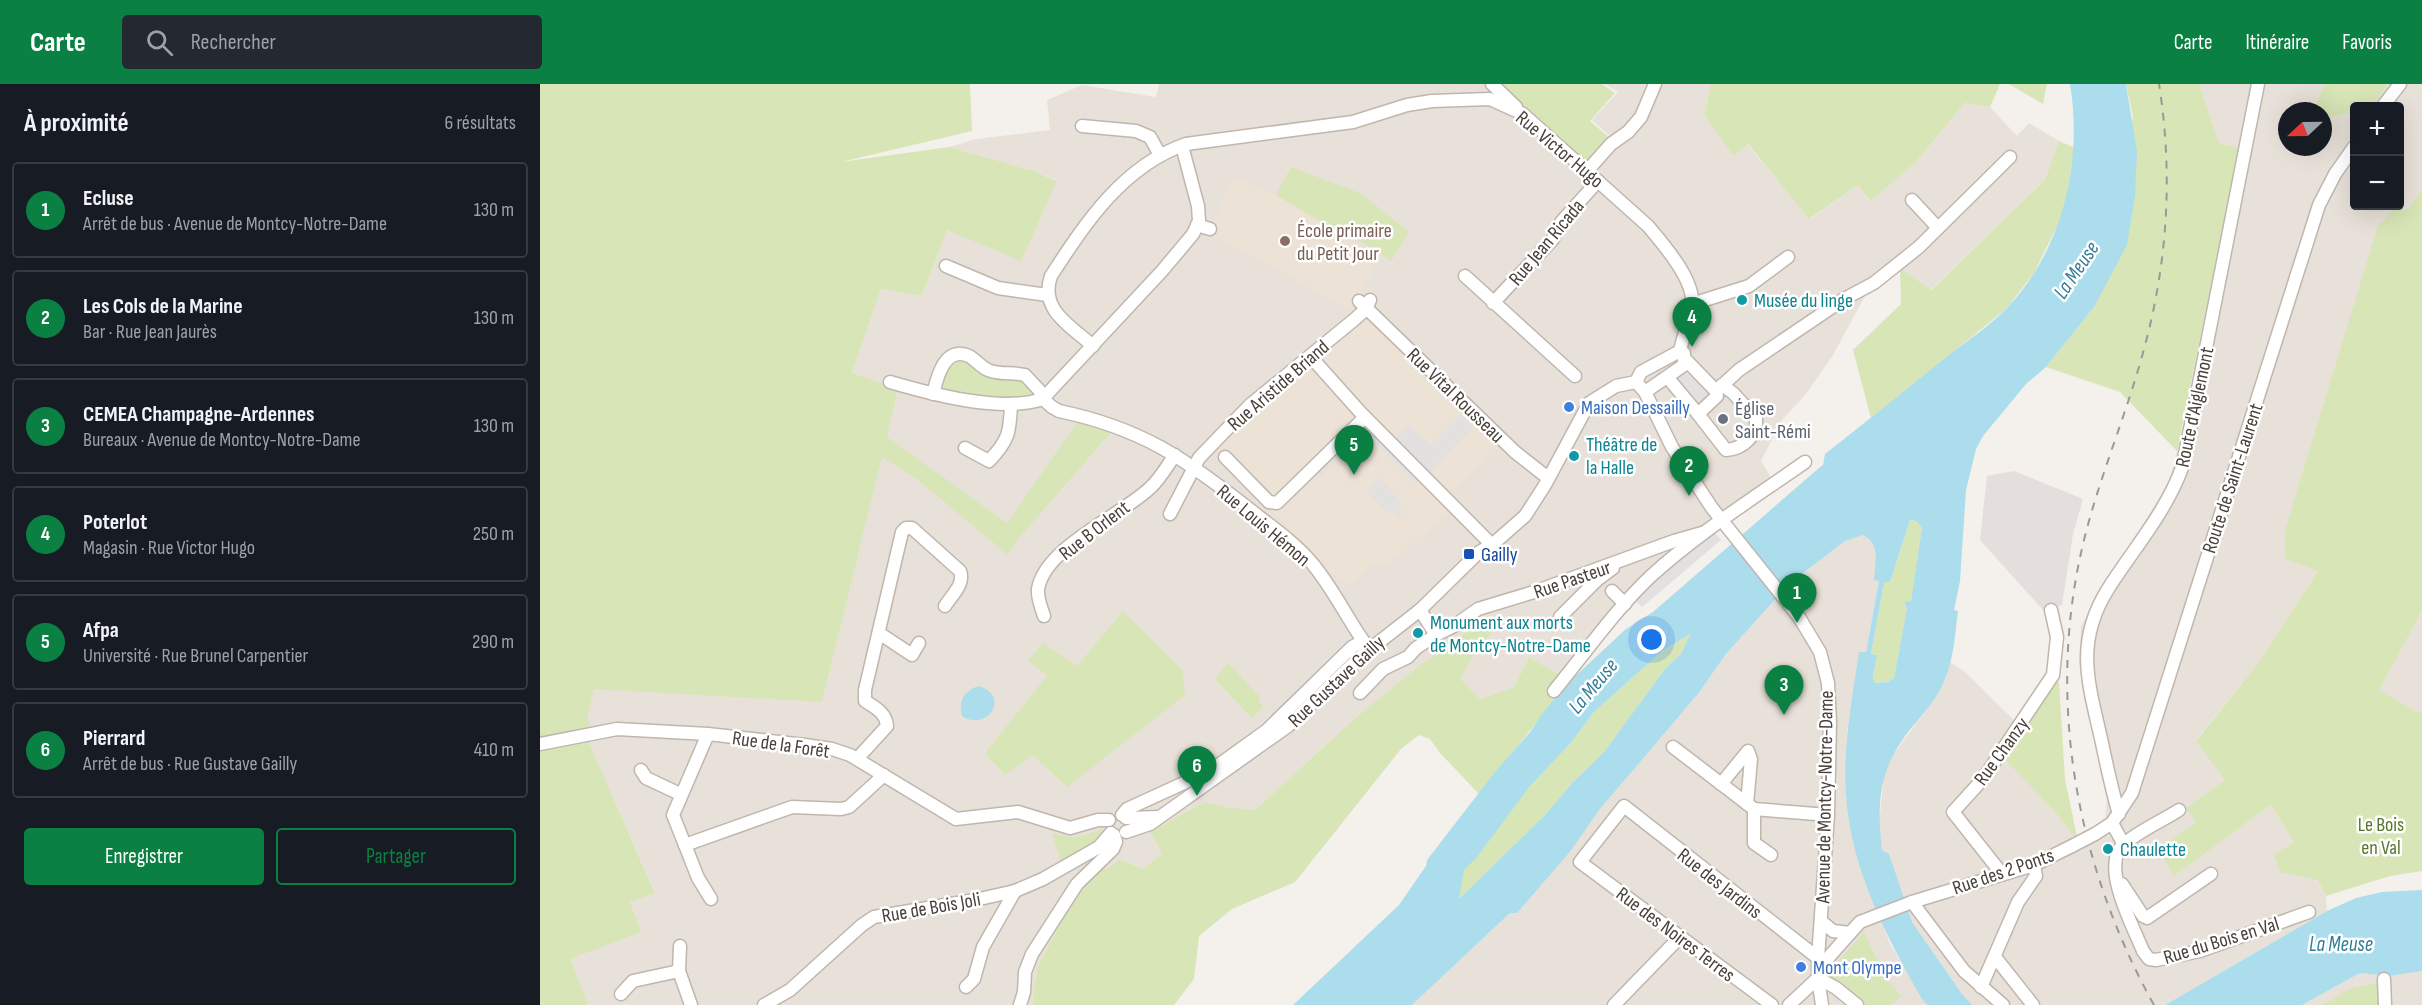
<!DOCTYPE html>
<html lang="fr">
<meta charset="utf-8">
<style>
body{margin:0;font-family:"Sofia Sans Condensed",sans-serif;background:#242831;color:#f1f3f6}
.controls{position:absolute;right:18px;top:18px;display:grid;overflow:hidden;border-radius:6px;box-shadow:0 6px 24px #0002}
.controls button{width:54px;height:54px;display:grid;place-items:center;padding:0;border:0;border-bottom:2px solid #363941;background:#171b24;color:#f1f3f6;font:30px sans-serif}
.compass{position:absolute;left:1738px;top:18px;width:54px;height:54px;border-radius:50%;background:#171b24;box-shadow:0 6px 24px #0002;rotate:248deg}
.you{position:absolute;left:1112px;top:556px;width:21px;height:21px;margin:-15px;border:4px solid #fff;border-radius:50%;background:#1a73e8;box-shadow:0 0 0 9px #1a73e833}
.badge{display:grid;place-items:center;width:39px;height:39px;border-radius:50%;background:#0b8043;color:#fff;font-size:20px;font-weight:700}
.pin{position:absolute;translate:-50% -50px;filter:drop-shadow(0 2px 3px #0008)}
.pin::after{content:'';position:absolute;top:32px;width:21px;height:18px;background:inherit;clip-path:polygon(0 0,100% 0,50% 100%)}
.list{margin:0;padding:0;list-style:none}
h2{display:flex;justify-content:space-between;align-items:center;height:78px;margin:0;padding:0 24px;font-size:26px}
h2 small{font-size:20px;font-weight:400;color:#9ea1a6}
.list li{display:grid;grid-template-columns:39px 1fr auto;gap:18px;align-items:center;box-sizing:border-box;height:96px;margin:0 12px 12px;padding:0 12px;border:2px solid #363941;border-radius:6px}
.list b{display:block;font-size:22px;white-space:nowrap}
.list p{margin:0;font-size:20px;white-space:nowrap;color:#9ea1a6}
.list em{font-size:20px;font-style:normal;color:#9ea1a6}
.actions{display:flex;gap:12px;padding:18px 24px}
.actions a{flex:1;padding:14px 0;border:2px solid #0b8043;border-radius:6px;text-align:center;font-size:21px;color:#0b8043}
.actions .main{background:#0b8043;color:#fff}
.icon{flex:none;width:33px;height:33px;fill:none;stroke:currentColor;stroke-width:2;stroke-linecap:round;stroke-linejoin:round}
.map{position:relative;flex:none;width:1882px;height:921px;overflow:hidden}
header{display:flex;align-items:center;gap:36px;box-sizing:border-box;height:84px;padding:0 30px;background:#0b8043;color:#fff}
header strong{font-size:28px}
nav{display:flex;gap:33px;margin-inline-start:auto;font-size:21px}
.search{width:420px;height:54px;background:#242831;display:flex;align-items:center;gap:15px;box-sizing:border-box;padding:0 21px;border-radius:6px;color:#9ea1a6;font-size:22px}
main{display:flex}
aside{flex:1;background:#171b24}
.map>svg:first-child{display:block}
.residential{fill:#e8e1d9}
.industrial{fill:#e4dfdc}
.education{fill:#ece2d6}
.green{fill:#d8e5b7}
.parking{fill:#e3e1df}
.water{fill:#acddec;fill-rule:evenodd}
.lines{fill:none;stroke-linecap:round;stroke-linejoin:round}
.minor-casing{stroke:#bfb6ae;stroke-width:15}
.minor{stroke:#fff;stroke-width:12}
.rail{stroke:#999;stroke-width:2;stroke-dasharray:8 8;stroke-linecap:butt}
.minor-bridge-casing{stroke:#bfb6ae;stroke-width:15;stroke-linecap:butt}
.minor-bridge{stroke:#fff;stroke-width:12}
.education-dot{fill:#8d6e63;stroke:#fff;stroke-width:2}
.culture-dot{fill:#0f9aa8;stroke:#fff;stroke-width:2}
.shop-dot{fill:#3f7fe0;stroke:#fff;stroke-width:2}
.worship-dot{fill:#6b7280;stroke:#fff;stroke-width:2}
.transit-dot{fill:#1a4fb4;stroke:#fff;stroke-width:2}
.labels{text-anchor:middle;stroke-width:5;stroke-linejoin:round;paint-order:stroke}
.street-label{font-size:20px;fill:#484039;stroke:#fff}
.education-label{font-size:20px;fill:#785e54;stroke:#fff;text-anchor:start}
.culture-label{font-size:20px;fill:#0d838f;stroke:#fff;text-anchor:start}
.shop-label{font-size:20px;fill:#366cbe;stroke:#fff;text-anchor:start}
.worship-label{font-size:20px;fill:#5b616d;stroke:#fff;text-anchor:start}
.transit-label{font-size:20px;fill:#164399;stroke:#fff;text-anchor:start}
.park-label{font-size:20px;fill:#57772f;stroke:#fff}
.water-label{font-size:21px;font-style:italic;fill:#327d96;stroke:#fff}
</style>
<header>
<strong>Carte</strong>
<div class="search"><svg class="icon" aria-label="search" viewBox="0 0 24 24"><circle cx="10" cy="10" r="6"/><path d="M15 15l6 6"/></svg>Rechercher</div>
<nav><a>Carte</a><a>Itinéraire</a><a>Favoris</a></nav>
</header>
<main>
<aside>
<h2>À proximité<small>6 résultats</small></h2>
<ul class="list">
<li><span class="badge">1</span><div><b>Ecluse</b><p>Arrêt de bus · Avenue de Montcy-Notre-Dame</p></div><em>130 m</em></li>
<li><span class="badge">2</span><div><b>Les Cols de la Marine</b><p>Bar · Rue Jean Jaurès</p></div><em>130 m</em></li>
<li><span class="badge">3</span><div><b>CEMEA Champagne-Ardennes</b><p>Bureaux · Avenue de Montcy-Notre-Dame</p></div><em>130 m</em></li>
<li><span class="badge">4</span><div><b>Poterlot</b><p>Magasin · Rue Victor Hugo</p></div><em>250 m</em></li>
<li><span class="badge">5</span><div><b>Afpa</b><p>Université · Rue Brunel Carpentier</p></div><em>290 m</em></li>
<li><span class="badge">6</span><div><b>Pierrard</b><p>Arrêt de bus · Rue Gustave Gailly</p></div><em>410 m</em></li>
</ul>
<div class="actions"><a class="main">Enregistrer</a><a>Partager</a></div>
</aside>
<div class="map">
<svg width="1882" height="921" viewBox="0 0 1882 921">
<rect width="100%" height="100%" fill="#f4f0eb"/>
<!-- residential -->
<g class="residential">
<polygon points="619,0 954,0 1002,43 1074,56 1052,36 1078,8 1065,0 1171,0 1164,31 1193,72 1207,60 1270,135 1318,101 1329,117 1376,78 1425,19 1450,23 1477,52 1489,39 1519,57 1505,96 1390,206 1360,184 1325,212 1293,271 1266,310 1242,336 1221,377 1232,395 1091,504 1030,597 989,573 974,603 940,615 921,595 928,580 960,537 922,550 813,636 715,726 683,723 664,718 610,748 622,770 602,785 580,775 540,802 497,884 492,921 48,921 31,875 102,848 90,818 115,808 50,662 47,633 55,599 282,618 358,306 312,289 341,205 382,212 407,146 517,96 494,87 409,63 436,55 510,46 507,16 542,1 616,13"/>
<polygon points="1659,0 1785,0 1774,22 1779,27 1747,27 1747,63 1783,63 1783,30 1787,34 1814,28 1814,122 1860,122 1860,22 1832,22 1848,0 1882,0 1882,105 1868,125 1778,487 1719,578 1656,656 1686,696 1647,724 1656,738 1634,792 1731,721 1786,812 1787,827 1625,921 1432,921 1422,910 1372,838 1361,807 1342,766 1339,741 1344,690 1352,672 1394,616 1406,593 1409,578 1424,587 1483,645 1465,674 1515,728 1534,753 1553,745 1565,734 1567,713 1539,580 1541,542 1630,396 1645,333 1698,64 1679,59"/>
<polygon points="1323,451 1331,455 1335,462 1339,497 1326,568 1320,568 1318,574 1307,647 1306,711 1315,764 1350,860 1387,921 872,921 970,829 977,829 1030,768 1060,725 1158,610 1186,570 1250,499 1305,457"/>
<polygon points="1882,527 1882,626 1879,629 1838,606"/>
<polygon points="1882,887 1882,921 1762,921 1820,889 1849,892"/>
</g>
<!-- industrial -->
<polygon class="industrial" points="1474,387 1543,415 1533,450 1522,521 1504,527 1440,456 1447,392"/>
<!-- education -->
<g class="education">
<polygon points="696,94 741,113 838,175 813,229 758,197 693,163 667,152 690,99"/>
<polygon points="827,233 962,361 904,416 913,427 842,484 835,478 809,503 793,491 674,366 716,322"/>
</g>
<!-- green -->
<g class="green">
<polygon points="0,0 430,0 432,47 301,78 409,63 494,87 517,97 481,177 407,146 382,212 341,205 312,289 358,305 347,353 467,439 539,336 572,347 479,454 468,471 378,396 342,373 282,618 54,605 48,632 50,661 115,809 90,818 102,848 31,875 48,921 0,921"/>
<polygon points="957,0 1062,0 1075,9 1050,37 1072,56 1049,81"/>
<polygon points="1171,0 1460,0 1450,23 1425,19 1376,78 1330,117 1318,101 1269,135 1208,60 1193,72 1164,31"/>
<polygon points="1469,0 1507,0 1503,20"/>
<polygon points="1586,0 1659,0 1679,59 1699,64 1637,367 1580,308 1506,283 1554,223 1593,32"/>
<polygon points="1785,0 1848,0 1832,22 1814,22 1814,28 1787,34 1783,27 1774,23"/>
<polygon points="1519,57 1535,64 1524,128 1494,189 1466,225 1331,334 1313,266 1361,220 1360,184 1391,206 1505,96"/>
<polygon points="751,83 820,109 869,148 851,177 826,160 785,140 736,111"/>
<polygon points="1882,105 1882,527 1839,606 1879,629 1882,626 1882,787 1850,792 1786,812 1777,796 1740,788 1734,770 1754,759 1731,721 1634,792 1618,765 1656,738 1646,724 1685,696 1656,657 1719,578 1778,487 1745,475 1745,446 1838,142 1855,124 1868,125"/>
<polygon points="411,274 424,275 479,291 496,312 483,318 401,308 397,297"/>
<polygon points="1370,436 1376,437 1382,443 1371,518 1364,518 1367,524 1354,594 1348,598 1335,599 1333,594 1337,571 1331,570 1343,504 1345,497 1350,498"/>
<polygon points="583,527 643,587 645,611 527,703 493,671 465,691 445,669 507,592 488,576 503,559 537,582"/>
<polygon points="961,536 928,580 921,595 940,615 974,603 989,573 1030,597 939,710 900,669 890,655 879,651 861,665 755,798 692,825 659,852 654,895 634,921 492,921 497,884 540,802 558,785 566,785 580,775 602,785 622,770 610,748 664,718 684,723 715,726 813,636 873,587 922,550"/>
<polygon points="1152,548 1141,570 1125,585 1064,668 1032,699 1005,731 918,816 924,786 990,702 1030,660 1054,628 1121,568"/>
<polygon points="688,579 720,613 718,616 723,623 712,634 675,595"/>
<path d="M 1516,597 L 1519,598 L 1525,695 L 1537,753 L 1534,753 L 1515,728 L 1464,674 L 1503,617 C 1510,611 1510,603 1516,597 Z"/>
<polygon points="561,741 563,751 559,756 521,777 512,749 534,754 560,746"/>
<polygon points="1324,848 1346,895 1361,912 1351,921 1321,921 1288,893 1288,889"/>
<polygon points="1837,899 1839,921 1782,921 1812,904"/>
</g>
<!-- parking -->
<g class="parking">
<polygon points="1149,281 1175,311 1157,326 1132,296"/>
<polygon points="827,331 854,356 868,341 891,361 921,331 933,343 889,390 876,400 826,350 821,351 778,395 773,388"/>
<polygon points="839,394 861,418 858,422 864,428 858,433 852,427 847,429 826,406"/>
<polygon points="1173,447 1181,456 1102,523 1095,516 1114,493"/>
</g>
<!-- water -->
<g class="water">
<path d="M 1530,0 L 1586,0 L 1597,68 L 1595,111 L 1587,161 L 1554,223 L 1506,283 L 1486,300 L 1443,352 L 1436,365 L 1426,406 L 1420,497 L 1414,526 L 1418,527 C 1415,549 1414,574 1405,595 C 1397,616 1382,631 1368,648 C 1338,688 1337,718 1342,766 L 1349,770 L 1372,838 L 1422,910 L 1432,921 L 1387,921 L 1382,915 C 1346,852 1311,785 1306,711 C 1303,665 1311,619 1318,574 L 1319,568 L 1326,568 L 1339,497 L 1334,496 C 1335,478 1341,460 1323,451 L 1305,457 L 1250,499 L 1186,570 L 1158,610 L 1060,725 L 1030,768 L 977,829 L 970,829 L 872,921 L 753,921 L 859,821 L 886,782 L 887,776 L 955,688 L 991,647 L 1001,631 L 1030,597 L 1086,545 L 1113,528 L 1279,384 L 1283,381 L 1285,370 C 1327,337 1368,304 1410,270 C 1428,256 1450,242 1467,224 C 1523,165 1543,79 1530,0 ZM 1370,436 L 1376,437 L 1382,443 L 1371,517 L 1364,518 L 1367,524 L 1354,594 L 1348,598 L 1335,599 L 1333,594 L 1337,571 L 1331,570 L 1343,504 L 1345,498 L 1350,498 ZM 1151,549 L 1141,570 L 1125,585 L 1064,668 L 1032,699 L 1005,731 L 919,815 L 924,786 L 937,773 L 990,702 L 1030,660 L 1054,628 L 1121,568 Z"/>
<path d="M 438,602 C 472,611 447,649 422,632 C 418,616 424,608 438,602 Z"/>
<polygon points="1882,806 1882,887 1849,892 1820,889 1762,921 1625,921 1787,827 1816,814 1842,808"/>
</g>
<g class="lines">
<!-- minor casing -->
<g class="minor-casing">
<g id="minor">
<polyline points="952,0 976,23"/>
<polyline points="1843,22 1860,0"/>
<polyline points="542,42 596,47 610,53 620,71"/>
<polyline points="1047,87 1071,60 1088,48 1101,33 1115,0"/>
<polyline points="1372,116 1398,144"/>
<polyline points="657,141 670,145"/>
<polyline points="406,182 458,204 507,211"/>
<polyline points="925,192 1035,292"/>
<polyline points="819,217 975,368 1008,394"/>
<polyline points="953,219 1013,155 1022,137 1058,97"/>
<polyline points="1152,220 1209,202 1248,173"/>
<path d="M 553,262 C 531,242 499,226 511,192 C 546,138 583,82 646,60 L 813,38 L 867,21 L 892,17 L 950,15 L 983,30 L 1108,142 C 1123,160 1155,196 1152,221 C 1150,236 1143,252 1140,267"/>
<polyline points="770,272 821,329 952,461"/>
<polyline points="1128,294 1158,330 1177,312 1176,307 1145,275"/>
<path d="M 350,298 C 391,310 461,329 503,315 L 512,323 L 519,327 C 601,344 644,374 708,424 C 729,441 753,457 771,478 C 794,505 808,537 829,565"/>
<polyline points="1096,298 1101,288 1140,267"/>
<polyline points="1176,307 1199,286 1304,215 1334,199 1379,163 1470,73"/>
<polyline points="1105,308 1144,281 1144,269"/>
<path d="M 393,310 C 397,293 405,261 429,272 C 436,276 441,283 448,286 C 458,291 474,288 485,291 L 499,306 L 503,315 L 509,308 L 622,187 L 653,150 L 659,137 L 658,122 L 642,62"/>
<path d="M 1158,330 L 1186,366 C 1202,365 1218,352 1216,334 L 1193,309 L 1182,301"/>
<path d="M 425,364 L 449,377 C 469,356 470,348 471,320"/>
<polyline points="685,373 729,418 737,419 825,333"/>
<polyline points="630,430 659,374 710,321 815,235 826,225 830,216"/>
<polyline points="1072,507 1085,520"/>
<polyline points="880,526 896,551 914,542 938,525 994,508 1134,457 1162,449"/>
<path d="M 504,532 C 501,523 497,514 498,505 C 505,463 582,431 610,404 C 620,395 627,382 635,371"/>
<polyline points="1020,533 1057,496 1073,484"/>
<polyline points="339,549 372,571 379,559"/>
<path d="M 1014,607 C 1046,568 1075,526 1111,492 C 1158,449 1214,414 1265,378"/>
<polyline points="820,609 843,585 868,573 876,564 896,551"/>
<polyline points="168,650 133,731 145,761 252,723 301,725 309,723 344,691"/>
<polyline points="0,660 77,645 168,650 265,661 292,665 310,671 416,735 478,728 530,744 558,736 569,736"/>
<polyline points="1133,663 1214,725 1288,731"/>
<path d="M 317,675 L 347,642 C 346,629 336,624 325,617 L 325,606 L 362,448 L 366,444 L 372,444 L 420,487 C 425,500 412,511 405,522"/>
<polyline points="101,686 106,694 140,710"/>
<polyline points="1181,700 1208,667 1211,675 1207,720"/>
<polyline points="1214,725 1214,759 1231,771"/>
<path d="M 1639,726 C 1622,737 1597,748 1583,761 C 1560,782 1594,844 1603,867 L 1609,875 L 1616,876 L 1660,867 L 1769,828"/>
<path d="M 1579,730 C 1571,704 1566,677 1560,650 C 1547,595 1536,556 1568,505 C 1594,464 1627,427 1643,381 L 1718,0"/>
<polyline points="582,731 587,725 670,687 726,647 812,563 823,557"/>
<polyline points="586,734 619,733"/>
<polyline points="1572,739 1584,761"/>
<polyline points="586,748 610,740 748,642 820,573 880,526 938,469 953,460 985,432 1005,401 1049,319 1076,302 1096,298 1105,308 1132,363 1172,424 1259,533 1280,568 1288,599 1290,638 1288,731 1278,874 1278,894 1282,921"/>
<polyline points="1555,750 1572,739 1592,709 1779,121 1795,90 1814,63"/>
<polyline points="145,761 158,794 171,815"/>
<polyline points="1462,790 1413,728 1443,695 1513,591 1517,553 1511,526"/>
<polyline points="1582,800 1603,832 1607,834 1671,790"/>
<polyline points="1372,818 1424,887 1463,921"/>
<polyline points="1281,837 1293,847 1310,849"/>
<polyline points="140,862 139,887 151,921"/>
<polyline points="1455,873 1493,921"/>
<polyline points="1279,884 1320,838 1372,818 1494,781 1532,762"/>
<polyline points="1278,894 1296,904 1317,921"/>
<polyline points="1844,895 1845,921"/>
<polyline points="426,903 434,895 443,863 475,807"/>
<polyline points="1441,903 1478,818 1496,792 1494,781"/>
<polyline points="81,910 93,897 139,887"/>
<polyline points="224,921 250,906 322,841 334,833 435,816 475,807 503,795 559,763 571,749"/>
<polyline points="480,921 484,908 485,888 492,870 537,800 573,765 576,758 574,751"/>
<polyline points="1074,921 1140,853"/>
<polyline points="1232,921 1040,778 1084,722 1278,874"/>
<polyline points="1249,921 1278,894"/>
</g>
</g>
<!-- minor -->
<use href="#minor" class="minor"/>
<!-- rail -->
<path class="rail" d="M 1614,921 C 1536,781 1505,614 1544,456 C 1560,391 1587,329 1604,265 C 1628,177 1633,89 1619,0"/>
<!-- minor-bridge casing -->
<g class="minor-bridge-casing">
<polyline id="minor-bridge" points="1532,762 1555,750"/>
</g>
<!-- minor-bridge -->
<use href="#minor-bridge" class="minor-bridge"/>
</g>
<!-- markers -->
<circle class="education-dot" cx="745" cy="157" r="6"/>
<g class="culture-dot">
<circle cx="1202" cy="216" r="6"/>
<circle cx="1034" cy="372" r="6"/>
<circle cx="878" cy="549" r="6"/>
<circle cx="1568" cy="765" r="6"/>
</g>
<g class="shop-dot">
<circle cx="1029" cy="323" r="6"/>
<circle cx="1261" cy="883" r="6"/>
</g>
<circle class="worship-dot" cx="1183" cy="335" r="6"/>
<rect class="transit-dot" x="923" y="464" width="12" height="12" rx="3"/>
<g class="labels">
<!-- street labels -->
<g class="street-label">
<text transform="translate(1020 65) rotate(40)" y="7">Rue Victor Hugo</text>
<text transform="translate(1006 158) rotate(-50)" y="7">Rue Jean Ricada</text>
<text transform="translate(738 301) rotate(-41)" y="7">Rue Aristide Briand</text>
<text transform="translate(916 311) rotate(44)" y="7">Rue Vital Rousseau</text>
<text transform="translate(1654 323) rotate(-78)" y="7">Route d'Aiglemont</text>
<text transform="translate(1692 394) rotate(-72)" y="7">Route de Saint-Laurent</text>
<text transform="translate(724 441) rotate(40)" y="7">Rue Louis Hémon</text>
<text transform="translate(554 446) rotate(-38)" y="7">Rue B Orlent</text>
<text transform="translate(1032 495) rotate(-19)" y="7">Rue Pasteur</text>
<text transform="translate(796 597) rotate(-43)" y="7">Rue Gustave Gailly</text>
<text transform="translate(241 660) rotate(8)" y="7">Rue de la Forêt</text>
<text transform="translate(1461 667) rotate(-54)" y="7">Rue Chanzy</text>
<text transform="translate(1284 713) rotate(-89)" y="7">Avenue de Montcy-Notre-Dame</text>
<text transform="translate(1463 787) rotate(-19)" y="7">Rue des 2 Ponts</text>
<text transform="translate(1180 799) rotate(38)" y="7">Rue des Jardins</text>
<text transform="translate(391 823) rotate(-10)" y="7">Rue de Bois Joli</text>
<text transform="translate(1136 850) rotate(37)" y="7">Rue des Noires Terres</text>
<text transform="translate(1681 856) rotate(-17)" y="7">Rue du Bois en Val</text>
</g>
<!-- education labels -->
<g class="education-label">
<text x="757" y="153">École primaire<tspan x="757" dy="23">du Petit Jour</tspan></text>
</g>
<!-- culture labels -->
<g class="culture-label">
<text x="1214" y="223">Musée du linge</text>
<text x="1046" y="367">Théâtre de<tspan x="1046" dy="23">la Halle</tspan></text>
<text x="890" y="545">Monument aux morts<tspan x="890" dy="23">de Montcy-Notre-Dame</tspan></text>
<text x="1580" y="772">Chaulette</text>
</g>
<!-- shop labels -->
<g class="shop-label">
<text x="1041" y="330">Maison Dessailly</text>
<text x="1273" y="890">Mont Olympe</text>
</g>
<!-- worship labels -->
<g class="worship-label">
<text x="1195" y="331">Église<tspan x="1195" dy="23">Saint-Rémi</tspan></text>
</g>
<!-- transit labels -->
<g class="transit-label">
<text x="941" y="477">Gailly</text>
</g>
<!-- park labels -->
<g class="park-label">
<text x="1841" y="747">Le Bois<tspan x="1841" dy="23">en Val</tspan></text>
</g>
<!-- water labels -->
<g class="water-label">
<text transform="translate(1536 186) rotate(-56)" y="7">La Meuse</text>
<text transform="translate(1053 602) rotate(-50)" y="7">La Meuse</text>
<text x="1801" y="867">La Meuse</text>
</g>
</g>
</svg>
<div class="controls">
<button>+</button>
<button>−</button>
</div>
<svg class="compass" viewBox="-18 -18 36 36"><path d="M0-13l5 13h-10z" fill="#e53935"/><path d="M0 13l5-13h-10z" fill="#9ea1a6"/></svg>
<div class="you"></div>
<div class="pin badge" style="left:1257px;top:539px">1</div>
<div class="pin badge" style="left:1149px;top:412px">2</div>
<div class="pin badge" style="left:1244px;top:631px">3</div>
<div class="pin badge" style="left:1152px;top:263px">4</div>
<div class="pin badge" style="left:814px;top:391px">5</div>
<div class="pin badge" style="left:657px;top:712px">6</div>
</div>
</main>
